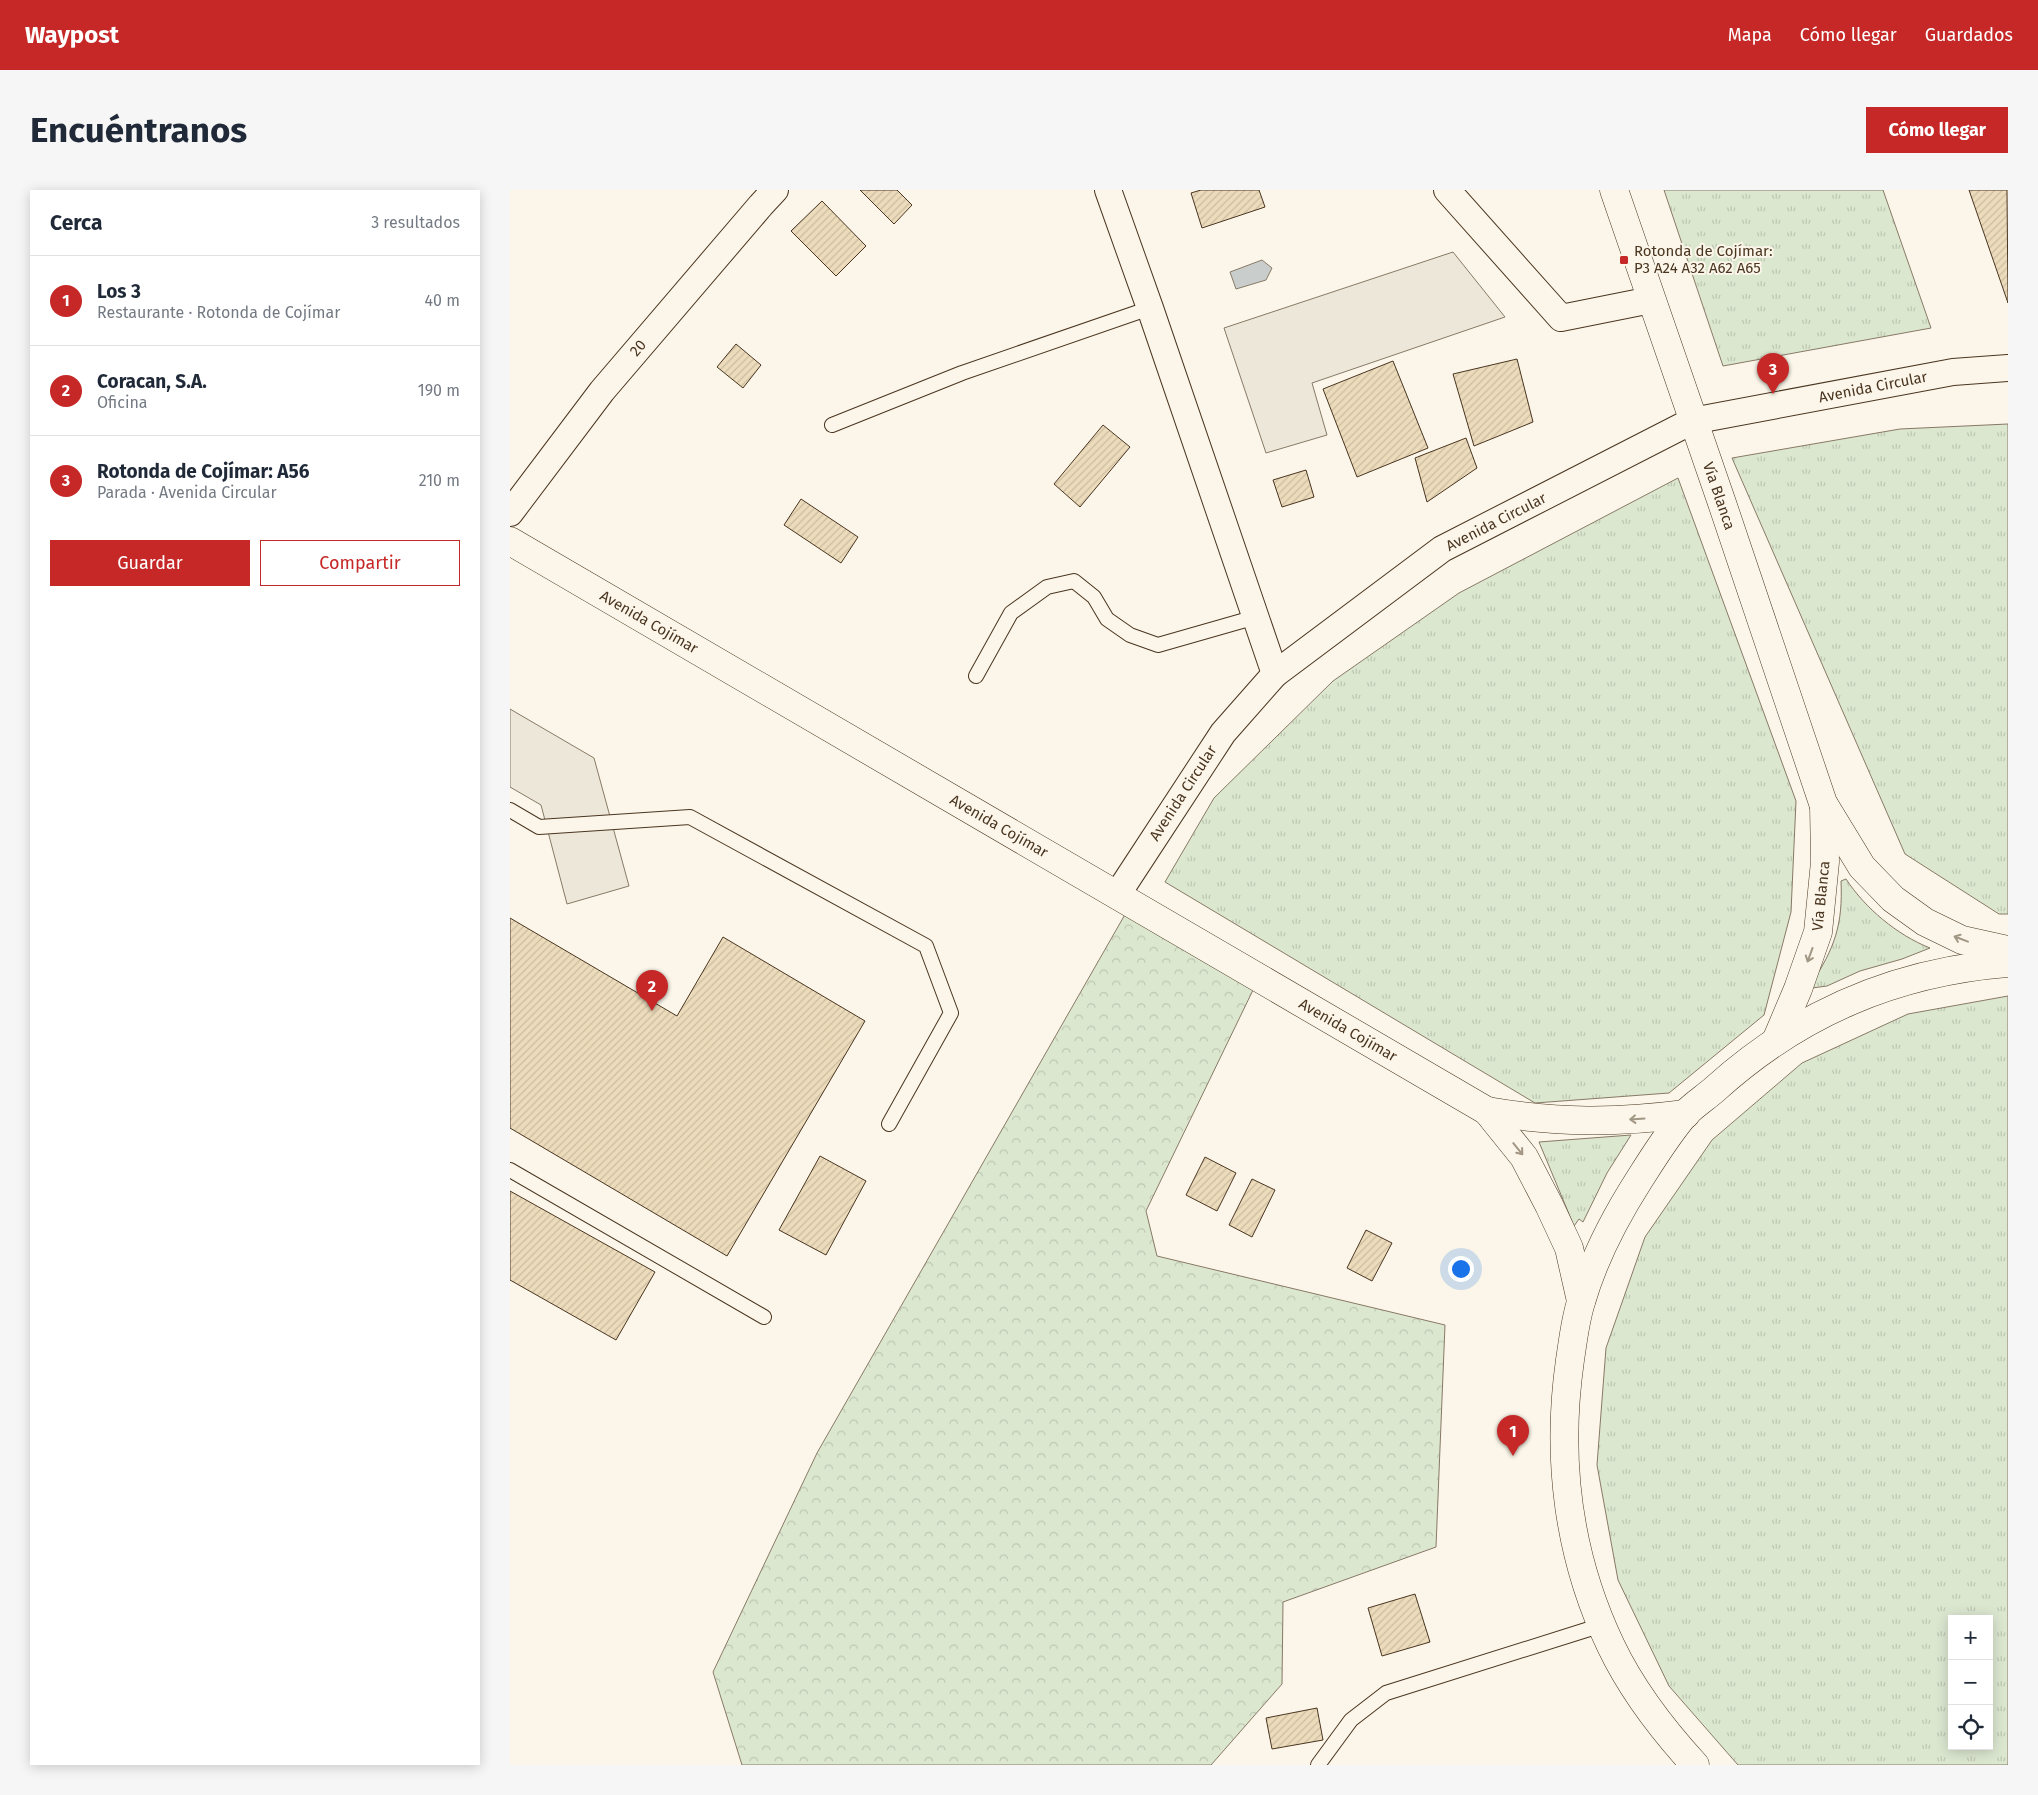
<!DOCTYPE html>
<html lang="es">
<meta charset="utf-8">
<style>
body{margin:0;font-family:"Fira Sans",sans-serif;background:#f6f6f7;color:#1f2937}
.controls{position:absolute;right:15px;bottom:15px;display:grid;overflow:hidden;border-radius:0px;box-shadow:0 2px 12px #0003}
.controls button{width:45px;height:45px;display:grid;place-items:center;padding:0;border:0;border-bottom:1px solid #e0e1e3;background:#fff;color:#1f2937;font:25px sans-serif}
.you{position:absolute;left:950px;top:1078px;width:18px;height:18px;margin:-12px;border:4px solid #fff;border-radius:50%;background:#1a73e8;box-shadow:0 0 0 8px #1a73e833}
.badge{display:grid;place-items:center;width:32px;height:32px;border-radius:50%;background:#c62828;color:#fff;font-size:16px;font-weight:700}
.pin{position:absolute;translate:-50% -41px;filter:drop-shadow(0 1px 2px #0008)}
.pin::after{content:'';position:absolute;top:26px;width:18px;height:15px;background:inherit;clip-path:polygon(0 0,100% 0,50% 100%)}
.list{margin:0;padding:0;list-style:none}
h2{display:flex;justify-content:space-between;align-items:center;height:65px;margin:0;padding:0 20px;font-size:21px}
h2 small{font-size:16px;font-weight:400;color:#747a83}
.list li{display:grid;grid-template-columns:32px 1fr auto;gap:15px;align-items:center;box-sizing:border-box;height:90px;padding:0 20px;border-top:1px solid #e0e1e3}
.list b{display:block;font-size:19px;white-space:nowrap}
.list p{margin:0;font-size:16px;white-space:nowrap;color:#747a83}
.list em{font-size:16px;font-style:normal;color:#747a83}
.actions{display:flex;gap:10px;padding:15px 20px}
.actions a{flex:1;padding:11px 0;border:1px solid #c62828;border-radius:0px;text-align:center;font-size:18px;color:#c62828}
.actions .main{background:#c62828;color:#fff}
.icon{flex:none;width:28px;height:28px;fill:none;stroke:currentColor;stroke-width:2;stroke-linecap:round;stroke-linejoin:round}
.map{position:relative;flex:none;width:1498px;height:1575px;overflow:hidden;border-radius:0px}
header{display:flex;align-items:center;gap:30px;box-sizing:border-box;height:70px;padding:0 25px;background:#c62828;color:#fff}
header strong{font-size:24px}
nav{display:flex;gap:28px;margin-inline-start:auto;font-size:18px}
.intro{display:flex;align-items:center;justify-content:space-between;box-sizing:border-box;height:120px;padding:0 30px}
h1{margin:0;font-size:35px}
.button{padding:12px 22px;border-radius:0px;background:#c62828;color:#fff;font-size:18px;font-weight:700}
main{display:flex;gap:30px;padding:0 30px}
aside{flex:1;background:#fff;border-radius:0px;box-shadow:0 2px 12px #0003}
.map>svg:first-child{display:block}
.grass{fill:url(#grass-tufts);stroke:#887966;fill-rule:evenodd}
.forest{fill:url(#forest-crowns);stroke:#887966}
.parking{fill:#ede7d9;stroke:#887966}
.water{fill:#c9cecd;stroke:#887966}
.building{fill:url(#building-hatch);stroke:#4a3520}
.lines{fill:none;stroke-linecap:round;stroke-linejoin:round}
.service-casing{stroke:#4a3520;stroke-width:16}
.minor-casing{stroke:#4a3520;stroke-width:28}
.secondary-casing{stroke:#4a3520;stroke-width:29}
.primary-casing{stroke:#4a3520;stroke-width:29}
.service{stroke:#fbf6e9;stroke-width:14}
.minor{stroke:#fbf6e9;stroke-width:26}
.secondary{stroke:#fbf6e9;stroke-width:28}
.primary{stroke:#fbf6e9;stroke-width:28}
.oneway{stroke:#a29684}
.poi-dot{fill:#c62828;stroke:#fbf6e9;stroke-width:2}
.labels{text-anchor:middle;stroke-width:4;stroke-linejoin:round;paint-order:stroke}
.poi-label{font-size:15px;fill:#4a3520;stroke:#fbf6e9;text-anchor:start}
.street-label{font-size:15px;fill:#4a3520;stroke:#fbf6e9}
</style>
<header>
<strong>Waypost</strong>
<nav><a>Mapa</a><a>Cómo llegar</a><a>Guardados</a></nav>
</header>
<div class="intro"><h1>Encuéntranos</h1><a class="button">Cómo llegar</a></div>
<main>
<aside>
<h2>Cerca<small>3 resultados</small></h2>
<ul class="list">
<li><span class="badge">1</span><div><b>Los 3</b><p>Restaurante · Rotonda de Cojímar</p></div><em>40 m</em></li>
<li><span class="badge">2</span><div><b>Coracan, S.A.</b><p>Oficina</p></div><em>190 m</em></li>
<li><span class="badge">3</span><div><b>Rotonda de Cojímar: A56</b><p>Parada · Avenida Circular</p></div><em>210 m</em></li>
</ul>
<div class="actions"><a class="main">Guardar</a><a>Compartir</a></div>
</aside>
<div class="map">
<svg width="1498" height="1575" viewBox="0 0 1498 1575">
<defs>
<pattern id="grass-tufts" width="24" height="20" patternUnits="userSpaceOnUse" patternTransform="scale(1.25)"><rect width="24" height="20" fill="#dce7d0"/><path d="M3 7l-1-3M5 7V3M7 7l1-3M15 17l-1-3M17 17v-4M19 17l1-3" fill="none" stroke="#bec7b2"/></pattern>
<pattern id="forest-crowns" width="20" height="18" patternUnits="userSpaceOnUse" patternTransform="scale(1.25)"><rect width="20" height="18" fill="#dce7d0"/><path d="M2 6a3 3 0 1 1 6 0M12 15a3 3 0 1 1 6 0" fill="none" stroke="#bec7b2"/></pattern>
<pattern id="building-hatch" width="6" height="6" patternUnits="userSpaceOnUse" patternTransform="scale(1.25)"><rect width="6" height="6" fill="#ecdcbc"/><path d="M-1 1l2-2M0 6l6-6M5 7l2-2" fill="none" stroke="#ccbda1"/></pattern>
</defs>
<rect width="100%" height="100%" fill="#fbf6e9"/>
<!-- grass -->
<g class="grass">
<polygon points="1154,0 1373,0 1421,138 1213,176"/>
<polygon points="1498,234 1498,724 1489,724 1395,664 1222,268 1390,239"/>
<polygon points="1168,288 1286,611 1281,722 1254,825 1159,903 1025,913 655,692 704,608 823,491 949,403"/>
<path d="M 1336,689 C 1355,718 1387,745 1420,758 L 1392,769 L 1350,781 L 1317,796 L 1302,798 L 1301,794 C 1325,758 1333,734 1331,691 Z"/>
<path d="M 1498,806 L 1498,1575 L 1228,1575 L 1159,1496 L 1108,1390 L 1087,1275 L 1096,1158 L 1135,1047 L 1202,950 L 1292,873 L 1398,824 ZM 1442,1429 L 1479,1429 L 1479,1556 L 1442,1556 Z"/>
<polygon points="1121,945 1097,983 1073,1032 1069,1029 1064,1036 1029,952"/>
</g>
<!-- forest -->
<polygon class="forest" points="617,721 744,798 636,1021 647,1066 935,1135 926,1357 773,1412 772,1494 701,1575 232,1575 203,1482 307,1263"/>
<!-- parking -->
<g class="parking">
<polygon points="943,62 995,127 802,193 817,245 756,263 714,138"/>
<polygon points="0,519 84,568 119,696 57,714 31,615 0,597"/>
</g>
<!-- water -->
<polygon class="water" points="752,70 762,78 756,90 726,99 720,82"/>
<!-- building -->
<g class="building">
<polygon points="350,0 387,0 402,15 384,34"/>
<polygon points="691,0 749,0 755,17 692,38 681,3"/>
<polygon points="1459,0 1497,0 1498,113"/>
<polygon points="312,11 356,56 326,86 281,41"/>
<polygon points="226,154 251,175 233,198 207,177"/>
<polygon points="1007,169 1023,232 964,256 943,184"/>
<polygon points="883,171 918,258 847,287 813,199"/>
<polygon points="593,235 620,257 570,317 544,294"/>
<polygon points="956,248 967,278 917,312 905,268"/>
<polygon points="796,280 804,307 772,317 763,290"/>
<polygon points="291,309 348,347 331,373 274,335"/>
<polygon points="0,728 167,826 213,747 355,831 217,1066 0,938"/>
<polygon points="310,966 356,991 316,1065 269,1040"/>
<polygon points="695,967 726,983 707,1021 676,1005"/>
<polygon points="742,989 765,1000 742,1047 719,1035"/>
<polygon points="0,1001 145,1082 106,1150 0,1090"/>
<polygon points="856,1040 882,1053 862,1091 837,1078"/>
<polygon points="905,1404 920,1452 872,1466 858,1418"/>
<polygon points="807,1518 813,1550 762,1559 756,1528"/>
</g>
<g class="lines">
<!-- service casing -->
<g class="service-casing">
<g id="service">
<polyline points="322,235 452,183 640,118"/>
<polyline points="466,486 501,423 537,397 564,391 584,407 597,429 620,445 648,455 746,427"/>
<polyline points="0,620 29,637 180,627 416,756 441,823 379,934"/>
<polyline points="0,980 254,1127"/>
<polyline points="808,1575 841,1530 876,1503 1092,1435"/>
</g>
</g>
<!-- minor casing -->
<g class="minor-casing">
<g id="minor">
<polyline points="598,0 640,118 765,484"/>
<polyline points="937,0 1051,128 1141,110"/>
<polyline points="0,323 92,201 251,15 265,0"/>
<polyline points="607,705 713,543 765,484 932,359 1182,231 1443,182 1498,178"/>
</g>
</g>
<!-- secondary casing -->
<g class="secondary-casing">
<g id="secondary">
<path d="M 0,351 L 977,921 C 1048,933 1105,933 1176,924"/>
<polyline points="977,921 1014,967 1039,1015 1059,1058 1071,1111"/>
</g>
</g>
<!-- primary casing -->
<g class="primary-casing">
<g id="primary">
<polyline points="1104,0 1212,313 1313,613 1352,677 1383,709 1415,732 1452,750 1498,760"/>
<polyline points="1266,851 1288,799 1308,742 1315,672 1314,615"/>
<path d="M 1185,1575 C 1152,1539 1122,1500 1101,1456 C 1058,1366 1046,1268 1060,1170 C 1063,1151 1065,1131 1071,1112 C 1083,1070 1106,1026 1129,990 C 1143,968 1159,942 1176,923 C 1185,914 1196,907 1205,899 C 1289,823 1385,782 1498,773"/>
</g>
</g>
<!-- service -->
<use href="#service" class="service"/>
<!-- minor -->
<use href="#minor" class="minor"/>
<!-- secondary -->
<use href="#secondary" class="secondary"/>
<!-- primary -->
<use href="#primary" class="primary"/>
</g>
<!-- one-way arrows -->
<defs><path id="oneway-shaft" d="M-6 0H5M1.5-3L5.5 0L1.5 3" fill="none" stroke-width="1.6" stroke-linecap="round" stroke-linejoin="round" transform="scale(1.25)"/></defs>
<g class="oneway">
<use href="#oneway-shaft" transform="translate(1451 749) rotate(-159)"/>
<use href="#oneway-shaft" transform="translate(1300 765) rotate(110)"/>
<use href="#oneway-shaft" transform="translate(1127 929) rotate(176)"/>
<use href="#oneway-shaft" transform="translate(1008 959) rotate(51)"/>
</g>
<!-- markers -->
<rect class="poi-dot" x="1109" y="65" width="10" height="10" rx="2.5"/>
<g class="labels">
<!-- poi labels -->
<g class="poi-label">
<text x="1124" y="66">Rotonda de Cojímar:<tspan x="1124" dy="17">P3 A24 A32 A62 A65</tspan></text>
</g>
<!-- street labels -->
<g class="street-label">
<text transform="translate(128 158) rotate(-50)" y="5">20</text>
<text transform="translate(1363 197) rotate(-11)" y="5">Avenida Circular</text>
<text transform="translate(1209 306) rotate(71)" y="5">Vía Blanca</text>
<text transform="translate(986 332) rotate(-27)" y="5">Avenida Circular</text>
<text transform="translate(139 432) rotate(30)" y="5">Avenida Cojímar</text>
<text transform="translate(673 603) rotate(-57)" y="5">Avenida Circular</text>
<text transform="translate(489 636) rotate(30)" y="5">Avenida Cojímar</text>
<text transform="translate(1311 706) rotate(-84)" y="5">Vía Blanca</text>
<text transform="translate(838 840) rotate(30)" y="5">Avenida Cojímar</text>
</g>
</g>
</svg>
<div class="controls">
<button>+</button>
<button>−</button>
<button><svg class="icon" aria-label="locate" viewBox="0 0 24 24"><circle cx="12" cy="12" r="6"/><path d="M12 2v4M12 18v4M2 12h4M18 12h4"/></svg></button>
</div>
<div class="you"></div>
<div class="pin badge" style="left:1003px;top:1266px">1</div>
<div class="pin badge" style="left:142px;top:821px">2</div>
<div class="pin badge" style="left:1263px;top:204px">3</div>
</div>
</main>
